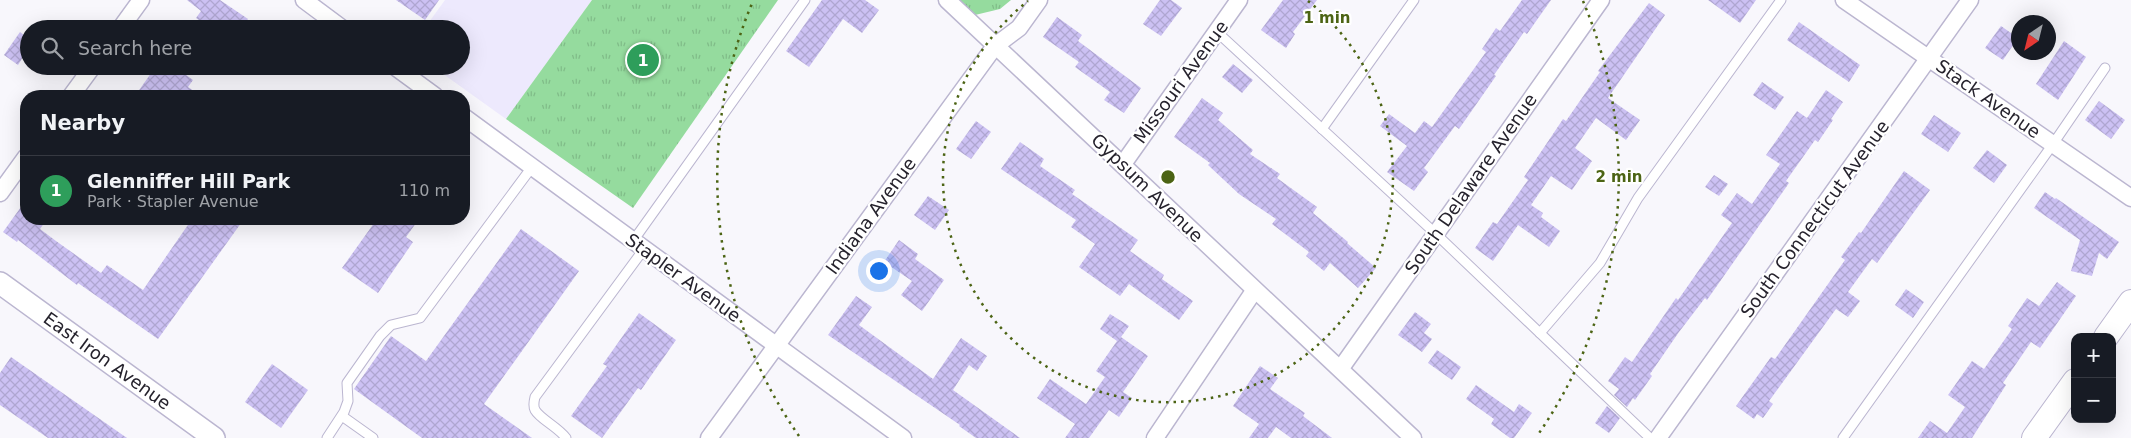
<!DOCTYPE html>
<meta charset="utf-8">
<style>
body{margin:0;font-family:"DejaVu Sans",sans-serif;background:#242831;color:#f1f3f6}
.controls{position:absolute;right:15px;bottom:15px;display:grid;overflow:hidden;border-radius:10px;box-shadow:0 5px 20px #0002}
.controls button{width:45px;height:45px;display:grid;place-items:center;padding:0;border:0;border-bottom:1px solid #363941;background:#171b24;color:#f1f3f6;font:25px sans-serif}
.compass{position:absolute;left:2011px;top:15px;width:45px;height:45px;border-radius:50%;background:#171b24;box-shadow:0 5px 20px #0002;rotate:215deg}
.you{position:absolute;left:878px;top:270px;width:18px;height:18px;margin:-12px;border:4px solid #fff;border-radius:50%;background:#1a73e8;box-shadow:0 0 0 8px #1a73e833}
.badge{display:grid;place-items:center;width:32px;height:32px;border-radius:50%;background:#a7b390;color:#fff;font-size:16px;font-weight:700}
.pin{position:absolute;translate:-50% -50%;border:2px solid #fff;box-shadow:0 1px 5px #0006}
.list{margin:0;padding:0;list-style:none}
h2{display:flex;justify-content:space-between;align-items:center;height:65px;margin:0;padding:0 20px;font-size:21px}
h2 small{font-size:16px;font-weight:400;color:#9ea1a6}
.list li{display:grid;grid-template-columns:32px 1fr auto;gap:15px;align-items:center;box-sizing:border-box;height:70px;padding:0 20px;border-top:1px solid #363941}
.list b{display:block;font-size:19px;white-space:nowrap}
.list p{margin:0;font-size:16px;white-space:nowrap;color:#9ea1a6}
.list em{font-size:16px;font-style:normal;color:#9ea1a6}
.icon{flex:none;width:28px;height:28px;fill:none;stroke:currentColor;stroke-width:2;stroke-linecap:round;stroke-linejoin:round}
.map{position:relative;flex:none;width:2131px;height:438px;overflow:hidden}
.search{position:absolute;background:#171b24;box-shadow:0 5px 20px #0002;left:20px;top:20px;width:450px;height:55px;display:flex;align-items:center;gap:12px;box-sizing:border-box;padding:0 18px;border-radius:28px;color:#9ea1a6;font-size:19px}
.panel{position:absolute;background:#171b24;box-shadow:0 5px 20px #0002;left:20px;top:90px;width:450px;height:135px;border-radius:20px}
.map>svg:first-child{display:block}
.built{fill:#ede9fd}
.grass{fill:url(#grass-tufts)}
.building{fill:url(#building-cross-hatch)}
.lines{fill:none;stroke-linecap:round;stroke-linejoin:round}
.service-casing{stroke:#bbb6d0;stroke-width:11}
.minor-casing{stroke:#bbb6d0;stroke-width:19}
.tertiary-casing{stroke:#bbb6d0;stroke-width:24}
.secondary-casing{stroke:#bbb6d0;stroke-width:26}
.service{stroke:#fff;stroke-width:9}
.minor{stroke:#fff;stroke-width:16}
.tertiary{stroke:#fff;stroke-width:21}
.secondary{stroke:#fff;stroke-width:24}
.ring{fill:none;stroke:#4c6414;stroke-width:2.5;stroke-dasharray:2.5 5}
.labels{text-anchor:middle;stroke-width:4.5;stroke-linejoin:round;paint-order:stroke}
.street-label{font-size:18px;fill:#26232d;stroke:#fff}
.centre{fill:#4c6414;stroke:#fff;stroke-width:2.5}
.ring-label{font-size:15px;text-anchor:middle;font-weight:bold;fill:#4c6414;stroke:#fff;stroke-width:4.5;stroke-linejoin:round;paint-order:stroke}
</style>
<div class="map">
<svg width="2131" height="438" viewBox="0 0 2131 438">
<defs>
<pattern id="grass-tufts" width="24" height="20" patternUnits="userSpaceOnUse" patternTransform="scale(1.25)"><rect width="24" height="20" fill="#95db9e"/><path d="M3 7l-1-3M5 7V3M7 7l1-3M15 17l-1-3M17 17v-4M19 17l1-3" fill="none" stroke="#80bc88"/></pattern>
<pattern id="building-cross-hatch" width="8" height="8" patternUnits="userSpaceOnUse" patternTransform="scale(1.25)"><rect width="8" height="8" fill="#ccc1f3"/><path d="M0 0l8 8M0 8l8-8" fill="none" stroke="#afa6d1"/></pattern>
</defs>
<rect width="100%" height="100%" fill="#f8f7fc"/>
<!-- built -->
<polygon class="built" points="445,0 592,0 506,119 432,66 461,66 461,29 424,29"/>
<!-- grass -->
<g class="grass">
<polygon points="592,0 778,0 633,208 506,119"/>
<polygon points="960,0 1011,0 1000,9 975,15"/>
</g>
<!-- building -->
<g class="building">
<polygon points="187,0 220,0 248,19 241,29 211,29 196,18 201,11"/>
<polygon points="396,0 439,0 425,20"/>
<polygon points="822,0 865,0 879,10 862,33 843,19 809,67 786,51"/>
<polygon points="1160,0 1171,0 1182,8 1161,36 1143,24"/>
<polygon points="1283,0 1317,0 1293,32 1295,34 1286,48 1261,30"/>
<polygon points="1522,0 1551,0 1527,34 1524,32 1494,75 1496,76 1459,129 1455,126 1424,168 1428,172 1414,191 1387,172 1407,146 1380,126 1389,114 1415,133 1424,121 1432,127 1486,52 1482,49 1496,28 1500,31"/>
<polygon points="1708,0 1756,0 1740,23"/>
<polygon points="1649,3 1665,15 1608,98 1640,120 1626,140 1596,118 1575,148 1592,161 1572,190 1551,176 1531,205 1543,213 1541,217 1560,231 1549,247 1518,225 1493,261 1475,248 1493,222 1497,224 1528,180 1524,177 1549,140 1563,119 1566,121 1600,72 1598,71"/>
<polygon points="1057,17 1082,35 1078,41 1141,88 1124,113 1104,100 1110,92 1075,67 1079,62 1043,37"/>
<polygon points="1799,22 1860,65 1849,82 1787,40"/>
<polygon points="2001,26 2018,38 2003,60 1985,48"/>
<polygon points="20,32 29,39 29,60 23,57 18,65 4,55"/>
<polygon points="2064,41 2086,57 2058,100 2036,84"/>
<polygon points="1233,64 1253,80 1242,93 1222,77"/>
<polygon points="156,66 174,66 193,80 188,87 201,96 135,96"/>
<polygon points="1762,82 1784,97 1775,110 1753,95"/>
<polygon points="1826,90 1843,102 1831,119 1833,120 1818,142 1815,140 1786,181 1789,183 1707,300 1705,298 1679,332 1650,374 1652,376 1635,400 1633,398 1627,407 1614,395 1619,389 1608,381 1625,357 1632,362 1676,298 1678,300 1732,223 1721,215 1737,193 1752,204 1780,164 1766,155 1797,111 1807,118"/>
<polygon points="1202,98 1223,113 1218,120 1253,150 1250,154 1280,174 1277,178 1317,207 1313,213 1348,242 1347,243 1376,268 1358,288 1330,263 1324,271 1306,256 1309,252 1272,224 1276,219 1239,194 1208,165 1210,163 1174,137"/>
<polygon points="2099,101 2125,120 2111,139 2085,120"/>
<polygon points="1934,115 1961,133 1948,152 1921,134"/>
<polygon points="976,121 991,132 971,159 956,149"/>
<polygon points="1020,142 1044,159 1040,166 1075,190 1072,194 1138,240 1130,251 1164,275 1162,279 1193,301 1179,320 1129,284 1120,296 1079,267 1095,244 1071,227 1076,220 1001,169"/>
<polygon points="1987,150 2007,165 1994,183 1973,168"/>
<polygon points="1904,171 1930,190 1877,263 1872,259 1848,292 1860,301 1848,317 1836,309 1769,401 1773,404 1763,418 1757,414 1754,419 1736,406 1771,357 1775,359 1845,260 1841,257 1859,232 1861,233"/>
<polygon points="1714,175 1728,184 1719,196 1705,187"/>
<polygon points="2045,192 2055,199 2056,198 2119,242 2107,259 2099,253 2092,276 2071,271 2080,240 2034,208"/>
<polygon points="928,196 949,210 935,230 914,215"/>
<polygon points="26,200 26,219 47,219 40,229 56,241 101,273 107,265 143,290 192,219 244,219 158,339 78,283 77,285 18,240 17,242 3,232"/>
<polygon points="377,219 419,219 406,237 413,242 378,293 342,268"/>
<polygon points="521,229 579,271 484,404 532,438 422,438 354,389 391,336 426,361"/>
<polygon points="899,240 918,254 915,259 944,280 922,311 901,295 912,281 884,262"/>
<polygon points="2057,282 2076,296 2040,348 2031,342 2003,383 2006,385 1972,438 1918,438 1930,421 1947,433 1965,407 1948,395 1972,361 1984,369 2012,329 2008,326 2027,298 2039,306"/>
<polygon points="1906,289 1924,302 1913,318 1895,305"/>
<polygon points="856,296 872,307 859,325 933,379 961,338 987,356 977,371 969,365 953,390 1020,438 976,438 959,426 960,425 828,335"/>
<polygon points="1415,312 1431,324 1424,333 1432,339 1422,352 1398,335"/>
<polygon points="639,313 676,340 641,390 638,388 602,438 571,416 607,366 603,364"/>
<polygon points="1110,314 1129,326 1121,337 1148,356 1123,392 1132,398 1119,417 1109,410 1089,438 1065,438 1075,424 1037,398 1050,379 1086,404 1105,377 1096,371 1117,341 1100,329"/>
<polygon points="1437,350 1461,367 1452,380 1428,363"/>
<polygon points="11,357 127,438 48,438 0,405 0,373"/>
<polygon points="272,364 308,390 281,428 245,402"/>
<polygon points="1260,366 1278,378 1270,389 1305,413 1303,416 1332,438 1291,438 1276,427 1268,438 1249,438 1259,424 1233,406"/>
<polygon points="1476,385 1514,412 1519,404 1532,413 1514,438 1510,438 1491,424 1494,419 1466,399"/>
<polygon points="1607,406 1620,418 1609,433 1595,423"/>
</g>
<g class="lines">
<!-- service casing -->
<g class="service-casing">
<g id="service">
<polyline points="1217,32 1436,234 1650,438"/>
<polyline points="1322,129 1414,0"/>
<polyline points="633,241 805,0"/>
<polyline points="1540,333 1600,263 1638,198 1781,0"/>
<polyline points="342,416 373,438"/>
<polyline points="327,438 344,412 348,401 347,383 380,336 391,325 420,318 532,167"/>
<path d="M 566,438 C 558,427 540,419 535,410 C 533,406 534,401 535,397 L 644,249"/>
<polyline points="1843,438 2053,144 2105,68"/>
</g>
</g>
<!-- minor casing -->
<g class="minor-casing">
<g id="minor">
<polyline points="304,0 343,29"/>
<polyline points="947,0 1413,438"/>
<polyline points="1844,0 2131,198"/>
<polyline points="120,29 141,0"/>
<polyline points="394,66 435,96"/>
<polyline points="71,96 93,66"/>
<polyline points="464,117 903,438"/>
<polyline points="1123,164 1239,0"/>
<polyline points="0,193 26,157"/>
<polyline points="1341,368 1601,0"/>
<polyline points="709,438 995,46 1019,28 1039,0"/>
<polyline points="1155,438 1254,291"/>
<polyline points="1658,438 1970,0"/>
</g>
</g>
<!-- tertiary casing -->
<g class="tertiary-casing">
<polyline id="tertiary" points="0,283 214,438"/>
</g>
<!-- secondary casing -->
<g class="secondary-casing">
<g id="secondary">
<polyline points="2106,337 2131,302"/>
<polyline points="2034,438 2075,381"/>
</g>
</g>
<!-- service -->
<use href="#service" class="service"/>
<!-- minor -->
<use href="#minor" class="minor"/>
<!-- tertiary -->
<use href="#tertiary" class="tertiary"/>
<!-- secondary -->
<use href="#secondary" class="secondary"/>
</g>
<!-- distance rings -->
<g class="ring">
<path d="M1308 1A225 225 0 1 1 1028 1"/>
<path d="M799 436A451 451 0 0 1 753 1M1583 1A451 451 0 0 1 1537 436"/>
</g>
<g class="labels">
<!-- street labels -->
<g class="street-label">
<text transform="translate(1181 82) rotate(-54)" y="6">Missouri Avenue</text>
<text transform="translate(1988 99) rotate(35)" y="6">Stack Avenue</text>
<text transform="translate(1471 184) rotate(-55)" y="6">South Delaware Avenue</text>
<text transform="translate(1147 188) rotate(44)" y="6">Gypsum Avenue</text>
<text transform="translate(871 216) rotate(-54)" y="6">Indiana Avenue</text>
<text transform="translate(1815 219) rotate(-54)" y="6">South Connecticut Avenue</text>
<text transform="translate(683 278) rotate(36)" y="6">Stapler Avenue</text>
<text transform="translate(107 361) rotate(36)" y="6">East Iron Avenue</text>
</g>
</g>
<circle cx="1168" cy="177" r="8" class="centre"/>
<g class="ring-label">
<text x="1327" y="23">1 min</text>
<text x="1619" y="182">2 min</text>
</g>
</svg>
<div class="controls">
<button>+</button>
<button>−</button>
</div>
<svg class="compass" viewBox="-18 -18 36 36"><path d="M0-13l5 13h-10z" fill="#e53935"/><path d="M0 13l5-13h-10z" fill="#9ea1a6"/></svg>
<div class="you"></div>
<div class="pin badge" style="left:643px;top:60px;background:#2e9e5b">1</div>
<div class="search"><svg class="icon" aria-label="search" viewBox="0 0 24 24"><circle cx="10" cy="10" r="6"/><path d="M15 15l6 6"/></svg>Search here</div>
<section class="panel">
<h2>Nearby<small></small></h2>
<ul class="list">
<li><span class="badge" style="background:#2e9e5b">1</span><div><b>Glenniffer Hill Park</b><p>Park · Stapler Avenue</p></div><em>110 m</em></li>
</ul>
</section>
</div>
